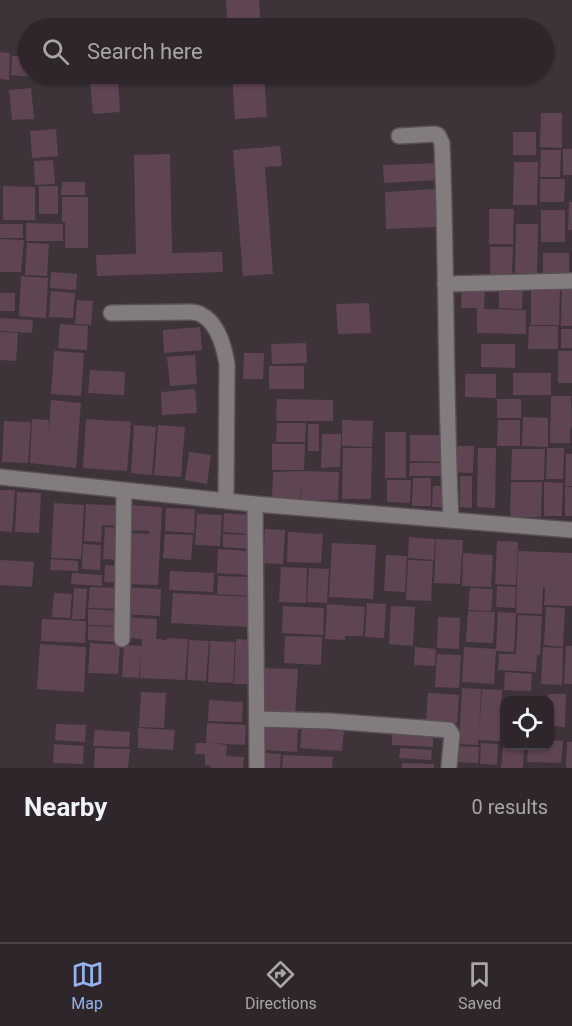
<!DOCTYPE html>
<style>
body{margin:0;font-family:Roboto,sans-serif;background:#3a3236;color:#f1f3f6}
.controls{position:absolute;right:18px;bottom:18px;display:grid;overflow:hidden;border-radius:12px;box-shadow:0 2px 4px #0004}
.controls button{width:54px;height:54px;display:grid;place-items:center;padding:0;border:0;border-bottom:2px solid #494347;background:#2e262a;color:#f1f3f6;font:30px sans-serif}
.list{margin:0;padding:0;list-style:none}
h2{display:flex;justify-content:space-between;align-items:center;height:78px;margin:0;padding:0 24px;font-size:26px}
h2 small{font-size:20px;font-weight:400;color:#a7a5a8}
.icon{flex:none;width:33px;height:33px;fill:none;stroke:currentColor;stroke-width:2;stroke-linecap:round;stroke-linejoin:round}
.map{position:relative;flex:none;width:572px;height:768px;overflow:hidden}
.search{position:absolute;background:#2e262a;box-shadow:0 2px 4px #0004;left:18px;right:18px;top:18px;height:66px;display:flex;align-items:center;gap:15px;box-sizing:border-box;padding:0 21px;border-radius:33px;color:#a7a5a8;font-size:22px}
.sheet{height:174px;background:#2e262a}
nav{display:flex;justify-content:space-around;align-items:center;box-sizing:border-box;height:84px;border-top:2px solid #494347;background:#2e262a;font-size:16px;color:#a7a5a8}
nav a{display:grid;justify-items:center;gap:3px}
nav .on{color:#95b2f1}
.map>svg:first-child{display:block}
.building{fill:#5f4553}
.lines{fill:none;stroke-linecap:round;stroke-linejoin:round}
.minor-casing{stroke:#594f54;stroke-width:18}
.minor{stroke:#827c7f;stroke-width:15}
</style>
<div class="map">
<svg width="572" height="768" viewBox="0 0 572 768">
<rect width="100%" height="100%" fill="#3d3338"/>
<!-- building -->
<g class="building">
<polygon points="226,0 259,0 261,28 228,28"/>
<polygon points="0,52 10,53 9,80 0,79"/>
<polygon points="12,56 28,56 28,74 35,74 34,77 11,75"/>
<polygon points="89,74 123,74 124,77 89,80"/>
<polygon points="232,74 264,74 267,117 235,119"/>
<polygon points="118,80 120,112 93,114 90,82"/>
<polygon points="31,88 34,119 12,120 9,90"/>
<polygon points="541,113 562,113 562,148 540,147"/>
<polygon points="56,129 58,156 32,158 30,131"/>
<rect x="513" y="132" width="23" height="23"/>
<polygon points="280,146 282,166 265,167 273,274 243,276 233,150"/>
<rect x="563" y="149" width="9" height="26"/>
<polygon points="541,150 561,150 560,177 540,177"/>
<polygon points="170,154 172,253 222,252 223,272 97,276 96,255 136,254 134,155"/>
<polygon points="53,160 55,184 35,185 34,161"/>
<polygon points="514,162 538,162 537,205 513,205"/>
<polygon points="441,163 441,180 384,183 383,165"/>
<polygon points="540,179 565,179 564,202 540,202"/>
<polygon points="62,182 85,182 85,195 61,195"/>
<polygon points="3,186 35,187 35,220 3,220"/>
<rect x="39" y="186" width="19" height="28"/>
<polygon points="435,189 436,227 386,229 385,192"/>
<polygon points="62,197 88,197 88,248 65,248 65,222 62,222"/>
<polygon points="569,202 572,202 572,230 568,230"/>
<polygon points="489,209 514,209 513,244 489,244"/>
<rect x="541" y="210" width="24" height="32"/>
<polygon points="26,223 63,224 63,241 26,241"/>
<rect x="0" y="224" width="23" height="14"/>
<polygon points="516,224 538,224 537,273 515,273"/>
<polygon points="0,239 24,240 21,272 0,272"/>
<polygon points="27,243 49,244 47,276 25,275"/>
<polygon points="490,247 513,247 512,276 490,275"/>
<rect x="543" y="253" width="26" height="22"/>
<polygon points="51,272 77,274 76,290 50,288"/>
<polygon points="21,276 48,278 46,318 19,316"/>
<polygon points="562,283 572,284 572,326 561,326"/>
<polygon points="499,284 523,284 522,309 499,308"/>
<polygon points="462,285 485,285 484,309 526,310 526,334 477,333 477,308 461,308"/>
<polygon points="531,287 560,287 559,325 531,325"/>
<polygon points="51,291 75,293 73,318 49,317"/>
<rect x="0" y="293" width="15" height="18"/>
<polygon points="77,300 93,301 91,325 75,324"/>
<polygon points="369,303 371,333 338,334 336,304"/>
<polygon points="0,318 33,320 32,333 0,331"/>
<polygon points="60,324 88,326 87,350 58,348"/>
<polygon points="529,326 558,326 558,349 528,349"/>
<polygon points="200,327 202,350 164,353 163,330"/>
<rect x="561" y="329" width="11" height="19"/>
<polygon points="0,332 18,333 16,361 0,360"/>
<polygon points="306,343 307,363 272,364 271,344"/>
<polygon points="481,344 515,344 515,368 481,367"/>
<polygon points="54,351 84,353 81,396 51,394"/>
<rect x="558" y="351" width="14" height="32"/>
<polygon points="244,353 264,353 263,379 243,379"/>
<polygon points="195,355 197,384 170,386 167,357"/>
<rect x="269" y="366" width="35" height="23"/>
<polygon points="90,370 125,372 124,395 88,393"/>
<rect x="513" y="373" width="38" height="22"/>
<polygon points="465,374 496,374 496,398 465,397"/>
<polygon points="195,389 197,413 162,415 161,392"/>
<polygon points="551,396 571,396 572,428 570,428 570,443 550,443"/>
<polygon points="277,399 333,400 333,421 276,421"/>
<rect x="497" y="399" width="24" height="19"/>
<polygon points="51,400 81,403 76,468 30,463 32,419 49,420 49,435"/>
<polygon points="523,417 548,418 548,447 522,446"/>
<polygon points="86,419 131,422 127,471 83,468"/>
<polygon points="342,420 373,421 372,447 342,446"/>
<polygon points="498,420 520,420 520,446 497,446"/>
<polygon points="4,421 31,422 28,463 2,462"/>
<polygon points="277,423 306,423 305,442 276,442"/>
<rect x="308" y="424" width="11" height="27"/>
<polygon points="134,425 156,427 152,475 131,473"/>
<polygon points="158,425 185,427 181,477 154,475"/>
<rect x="385" y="432" width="21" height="46"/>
<polygon points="322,434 341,434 340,467 321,468"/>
<polygon points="410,435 446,435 446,462 410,461"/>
<polygon points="272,444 305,444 304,470 272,470"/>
<polygon points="451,446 474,446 473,473 450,472"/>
<polygon points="343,448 372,448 371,499 342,499"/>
<polygon points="478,448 496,448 495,508 477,507"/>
<polygon points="547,448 564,448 563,479 546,479"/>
<polygon points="512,449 545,449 544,480 511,480"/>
<polygon points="189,452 211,455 207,484 185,480"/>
<polygon points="566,454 572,454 572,486 565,486"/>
<polygon points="410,463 447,463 446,476 409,476"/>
<polygon points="302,471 339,472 338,500 301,500 302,485 300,499 272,498 273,472"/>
<polygon points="460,476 472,476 472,508 460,507"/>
<polygon points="413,478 431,478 431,506 412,506"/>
<polygon points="387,480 411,480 410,503 387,502"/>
<polygon points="511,482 542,482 541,517 510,517"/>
<polygon points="544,482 563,483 562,516 544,516"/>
<polygon points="433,486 446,486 445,507 432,507"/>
<rect x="565" y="487" width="7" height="29"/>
<polygon points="0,490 15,490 12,532 0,531"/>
<polygon points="17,492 41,493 39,533 15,532"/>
<polygon points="54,503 84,505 81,559 51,558"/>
<polygon points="86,504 123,506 122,526 102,525 101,542 84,541"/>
<polygon points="130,505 162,507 158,585 126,584 129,533 149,534 149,531 129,530"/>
<polygon points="166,508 195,509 194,533 165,531"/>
<polygon points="224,513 253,515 252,534 223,532"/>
<polygon points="197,514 222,515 220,546 195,545"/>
<polygon points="105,527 122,528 121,560 103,559"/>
<polygon points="265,529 285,530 283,564 263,563"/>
<polygon points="288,532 323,534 321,563 287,562"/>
<polygon points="165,534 193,535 191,560 163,558"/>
<polygon points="223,534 252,535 251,549 223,547"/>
<polygon points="409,537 435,539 434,560 408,558"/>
<polygon points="436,539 463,540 460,584 434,583"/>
<polygon points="497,541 518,542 516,585 495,584"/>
<polygon points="332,543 376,545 373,599 329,597"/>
<polygon points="83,544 101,545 100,570 82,569"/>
<polygon points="218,549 251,551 250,575 217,573"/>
<polygon points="518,551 572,553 572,606 544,605 545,588 543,587 542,614 516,613"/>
<polygon points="463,553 493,555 491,587 462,586"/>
<polygon points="386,555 407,556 405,592 384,591"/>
<polygon points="51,559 78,561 78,571 50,570"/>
<polygon points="0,560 34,562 32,587 0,585"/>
<polygon points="408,560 433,561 431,601 406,600"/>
<polygon points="105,565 121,566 121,583 104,582"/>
<polygon points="281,567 307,568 306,603 279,602"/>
<polygon points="309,568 329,569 327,603 307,602"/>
<polygon points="170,571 214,573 213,592 169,590"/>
<polygon points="72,573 102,575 102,586 71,584"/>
<polygon points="218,576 250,577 249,596 217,594"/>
<polygon points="497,586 516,587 515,608 496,607"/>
<polygon points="90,587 119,588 117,609 88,608"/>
<polygon points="126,587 161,589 160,616 125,614"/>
<polygon points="74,588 87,589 85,619 72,619"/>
<polygon points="470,588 493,589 491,611 468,610"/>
<polygon points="54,593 72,594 70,618 52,617"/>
<polygon points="173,593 250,597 248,627 171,623"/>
<polygon points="367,603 386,604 384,638 365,637"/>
<polygon points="327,604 365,607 363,636 345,636 345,640 325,639"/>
<polygon points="283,606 324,608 323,635 282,633"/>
<polygon points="391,606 415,607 413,646 389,644"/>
<polygon points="546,607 565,608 563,647 544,645"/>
<polygon points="88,609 119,611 118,626 88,625"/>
<polygon points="468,611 495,612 493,643 466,642"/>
<polygon points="498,612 516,613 514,652 496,651 494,684 462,682 464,647 496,649"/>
<polygon points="518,615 542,616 540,655 537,655 536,672 498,670 499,654 516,654"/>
<polygon points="127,617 157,619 156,639 167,640 167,638 188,639 185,680 140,678 141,650 139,678 122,677 124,645 142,646 142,639 126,638"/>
<polygon points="438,617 460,618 459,649 437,648"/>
<polygon points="42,619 86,621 85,643 41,641"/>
<polygon points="88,626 118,627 117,642 88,640"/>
<polygon points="285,636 322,637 321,665 284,663"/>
<polygon points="236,639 253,640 250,684 234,684"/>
<polygon points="189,640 209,641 206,681 187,680"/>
<polygon points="210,641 235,642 233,683 208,682"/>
<polygon points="90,643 120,645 118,674 88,673"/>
<polygon points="40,644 86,647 84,692 37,689"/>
<polygon points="566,646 572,646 572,684 564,684"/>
<polygon points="415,647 436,649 435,666 414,665"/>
<polygon points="543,647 563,648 562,685 541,684"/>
<polygon points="437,654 461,655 459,688 435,687"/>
<polygon points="262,668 298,669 295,715 259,713"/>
<polygon points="505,672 532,674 531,691 504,690"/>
<polygon points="462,688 481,689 479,733 482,689 502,690 500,741 478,740 478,745 459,744"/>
<polygon points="141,692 166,693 164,728 139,727"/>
<polygon points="428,693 459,695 457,723 426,722"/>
<polygon points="548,694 566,694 565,727 550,726"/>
<polygon points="209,700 243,702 242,722 208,721"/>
<polygon points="207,723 246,725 245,745 209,743 227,745 226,756 244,757 243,768 211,768 211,766 205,765 205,754 195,754 196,743 206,743"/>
<polygon points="266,723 298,725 297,752 264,750"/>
<polygon points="302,723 325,725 325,730 344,731 342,751 300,748"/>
<polygon points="56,724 86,725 85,742 55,740"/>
<polygon points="138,728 175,730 173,750 138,748"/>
<polygon points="95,730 130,732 129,747 93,746"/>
<polygon points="392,730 433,732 433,747 392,745"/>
<polygon points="550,740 563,741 561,763 527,762 528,746 550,746"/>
<polygon points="567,742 572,742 572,768 566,768"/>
<polygon points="481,743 498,744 497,765 480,764"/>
<polygon points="54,744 84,746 83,764 53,763"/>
<polygon points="453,746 479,747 478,763 452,762"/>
<polygon points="503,746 524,746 523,768 501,768"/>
<polygon points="95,748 130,749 128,768 94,768"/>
<polygon points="400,748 432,750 431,760 399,758"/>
<polygon points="266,753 281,754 280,768 265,768"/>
<polygon points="283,755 333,757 332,768 282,768"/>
<polygon points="402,763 434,764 434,768 402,768"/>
</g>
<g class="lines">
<!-- minor casing -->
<g class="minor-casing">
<g id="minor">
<path d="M 399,136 L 435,134 L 438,135 L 442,143 C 447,268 445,394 451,520"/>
<polyline points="445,284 572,281"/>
<path d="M 111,313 L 191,312 C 192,312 199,313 200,314 C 218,322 224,347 227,364 L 226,500"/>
<polyline points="0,477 255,504 572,530"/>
<polyline points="255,504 257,768"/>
<polyline points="122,639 124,491"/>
<polyline points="257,719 329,721 449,730 452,735 449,766"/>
</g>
</g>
<!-- minor -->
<use href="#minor" class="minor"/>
</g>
</svg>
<div class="controls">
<button><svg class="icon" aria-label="locate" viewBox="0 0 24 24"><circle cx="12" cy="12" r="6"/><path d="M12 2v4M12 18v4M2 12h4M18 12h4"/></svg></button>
</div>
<div class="search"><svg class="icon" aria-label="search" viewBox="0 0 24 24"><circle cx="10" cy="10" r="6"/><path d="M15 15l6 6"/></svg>Search here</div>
</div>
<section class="sheet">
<h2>Nearby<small>0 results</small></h2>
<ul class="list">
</ul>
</section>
<nav>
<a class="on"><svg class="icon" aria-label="map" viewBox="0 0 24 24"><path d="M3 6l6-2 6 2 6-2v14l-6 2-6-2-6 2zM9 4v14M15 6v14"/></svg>Map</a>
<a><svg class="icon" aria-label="directions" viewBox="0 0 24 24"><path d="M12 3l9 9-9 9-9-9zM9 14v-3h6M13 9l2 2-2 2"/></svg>Directions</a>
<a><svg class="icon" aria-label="saved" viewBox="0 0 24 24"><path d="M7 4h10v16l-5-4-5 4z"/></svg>Saved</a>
</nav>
